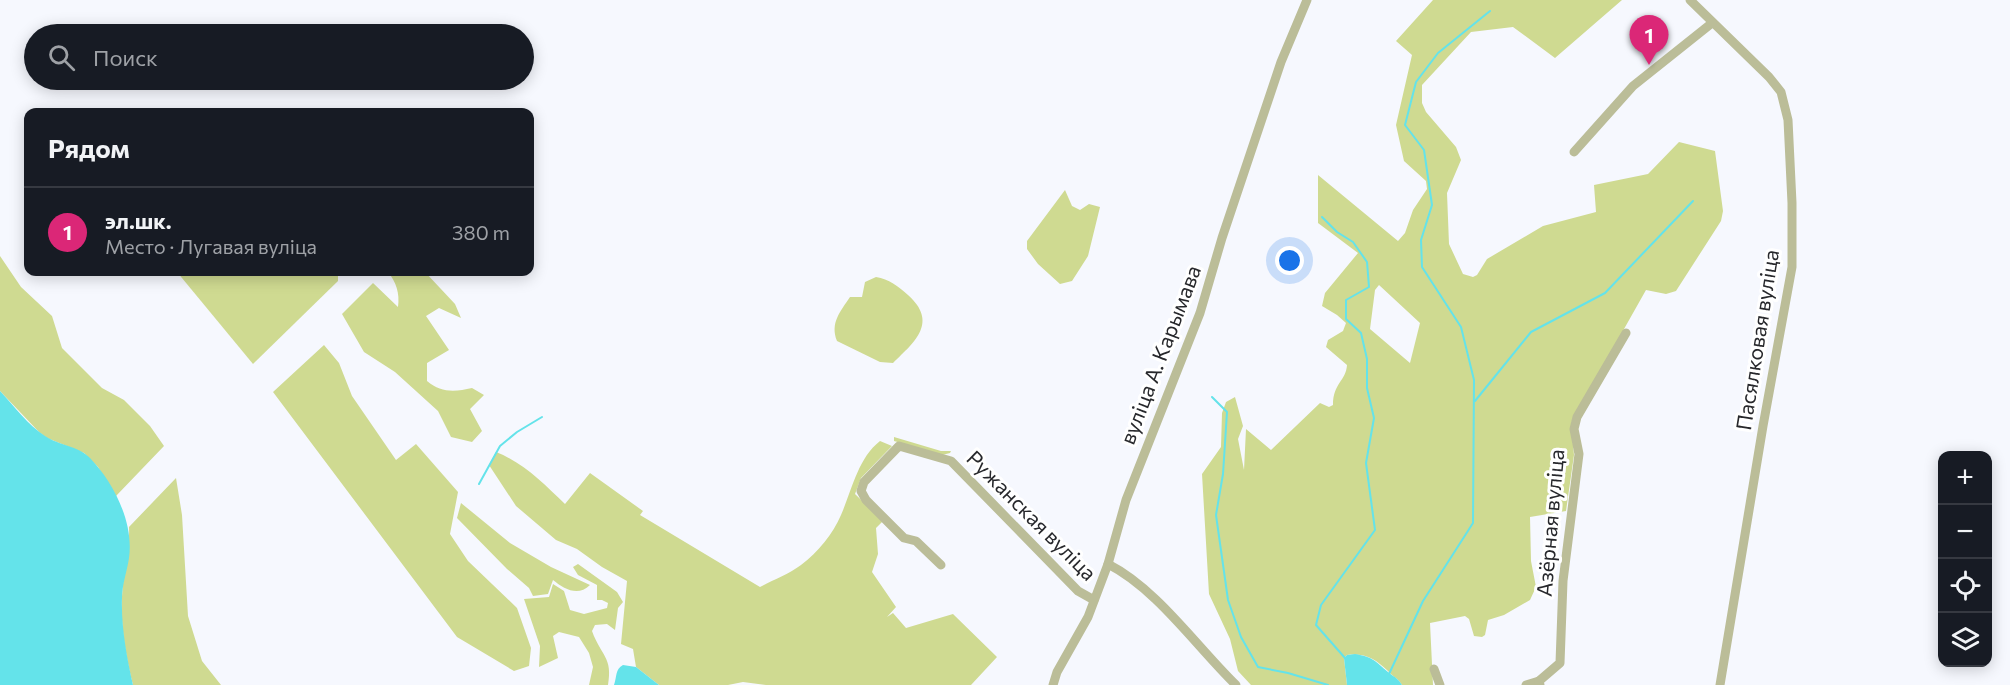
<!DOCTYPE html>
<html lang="ru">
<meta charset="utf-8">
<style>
body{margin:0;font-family:Commissioner,sans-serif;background:#20242c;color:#f1f3f6}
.controls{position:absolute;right:18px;bottom:18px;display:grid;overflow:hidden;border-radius:12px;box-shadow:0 3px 15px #0003}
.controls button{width:54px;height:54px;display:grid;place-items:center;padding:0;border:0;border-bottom:2px solid #363941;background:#171b24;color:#f1f3f6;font:30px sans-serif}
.you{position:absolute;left:1290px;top:261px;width:21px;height:21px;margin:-15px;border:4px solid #fff;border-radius:50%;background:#1a73e8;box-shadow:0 0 0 9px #1a73e833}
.badge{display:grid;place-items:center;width:39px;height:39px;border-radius:50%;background:#db2777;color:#fff;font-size:20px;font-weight:700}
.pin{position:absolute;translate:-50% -50px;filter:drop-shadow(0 2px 3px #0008)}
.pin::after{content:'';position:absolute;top:32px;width:21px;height:18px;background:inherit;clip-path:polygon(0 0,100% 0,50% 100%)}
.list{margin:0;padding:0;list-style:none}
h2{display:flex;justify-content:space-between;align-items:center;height:78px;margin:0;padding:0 24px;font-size:26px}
h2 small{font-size:20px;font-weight:400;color:#9ea1a6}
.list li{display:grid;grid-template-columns:39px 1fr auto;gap:18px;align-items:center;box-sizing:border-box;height:90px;padding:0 24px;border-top:2px solid #363941}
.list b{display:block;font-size:22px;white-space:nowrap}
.list p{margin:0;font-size:20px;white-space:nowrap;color:#9ea1a6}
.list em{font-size:20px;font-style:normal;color:#9ea1a6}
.icon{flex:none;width:33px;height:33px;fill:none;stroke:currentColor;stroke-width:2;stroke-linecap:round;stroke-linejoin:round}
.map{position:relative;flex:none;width:2010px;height:685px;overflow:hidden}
.search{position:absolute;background:#171b24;box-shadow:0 3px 15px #0003;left:24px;top:24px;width:510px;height:66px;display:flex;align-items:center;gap:15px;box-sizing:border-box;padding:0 21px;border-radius:33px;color:#9ea1a6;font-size:22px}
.panel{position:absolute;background:#171b24;box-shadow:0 3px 15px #0003;left:24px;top:108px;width:510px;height:168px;border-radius:12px}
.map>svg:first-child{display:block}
.green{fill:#cfda91;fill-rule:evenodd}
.water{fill:#64e3ea}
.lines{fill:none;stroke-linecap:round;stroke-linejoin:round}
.stream{stroke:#64e3ea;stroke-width:2}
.minor{stroke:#bbbd98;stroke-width:9}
.labels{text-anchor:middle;stroke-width:6;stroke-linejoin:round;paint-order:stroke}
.street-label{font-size:21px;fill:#27282c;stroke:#fff}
</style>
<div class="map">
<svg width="2010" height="685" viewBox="0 0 2010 685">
<rect width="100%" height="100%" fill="#f6f8fe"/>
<!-- green -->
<g class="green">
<path d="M 1433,0 L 1622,0 L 1555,58 L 1513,27 L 1471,32 L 1422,85 L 1422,103 L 1426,112 L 1456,147 L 1461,160 L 1447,193 L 1449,244 L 1463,274 L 1473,277 L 1477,275 L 1487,259 L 1543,226 L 1596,212 L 1594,185 L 1648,174 L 1679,142 L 1715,151 L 1723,211 L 1721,221 L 1676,291 L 1666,294 L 1646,290 L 1571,423 L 1574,455 L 1566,511 L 1530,517 L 1531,561 L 1536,587 L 1530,600 L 1504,615 L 1488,620 L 1485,635 L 1482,637 L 1474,636 L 1469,619 L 1465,616 L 1430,623 L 1433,685 L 1402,685 C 1398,678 1393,677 1388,671 C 1375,659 1366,653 1347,655 L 1344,658 L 1347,685 L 1251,685 L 1238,671 L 1230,639 L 1209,594 L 1202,474 L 1221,447 L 1222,413 L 1226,402 L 1235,397 L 1243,426 L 1238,439 L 1244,470 L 1246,429 L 1271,450 L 1320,403 L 1329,407 L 1333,405 C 1333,383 1346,381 1347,365 L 1326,347 L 1328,340 L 1343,331 L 1346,323 L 1337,315 L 1322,306 L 1325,293 L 1358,253 L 1318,223 L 1318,175 L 1398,241 L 1405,233 L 1413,210 L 1427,189 L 1426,181 L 1404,161 L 1396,125 L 1412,55 L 1396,41 ZM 1379,285 L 1420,323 L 1410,363 L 1370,329 L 1375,290 Z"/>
<polygon points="1065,190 1072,206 1080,210 1089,204 1100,207 1088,256 1072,281 1060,284 1038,264 1027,249 1027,241"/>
<polygon points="0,256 21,287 52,316 62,348 102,388 124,400 150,426 164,446 116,496 98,467 84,453 47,438 39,432 0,391"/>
<polygon points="177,272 338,272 338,281 253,364"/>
<path d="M 388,272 L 425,272 L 455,304 L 461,318 L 439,308 L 426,316 L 449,350 L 427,363 L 427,381 C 441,393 455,392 472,388 L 484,395 L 470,409 L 482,431 L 472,442 L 451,437 L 438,411 L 395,372 L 364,352 L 342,314 L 373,283 L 398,307 C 400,293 396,282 388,272 Z"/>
<path d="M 876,277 C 889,279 898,286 908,295 C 938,322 916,341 893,363 L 880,362 L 837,341 C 830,323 840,312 850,297 L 862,297 L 865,282 Z"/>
<polygon points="324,345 339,363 352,396 396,460 416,444 458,492 450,534 468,561 517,608 531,648 529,666 514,671 457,637 273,392"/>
<polygon points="894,437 941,451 951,451 950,453 942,455 894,441"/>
<path d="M 880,441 L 892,446 L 861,478 L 855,494 L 883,521 L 876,528 L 878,554 L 872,572 L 896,607 L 887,617 L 893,613 L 906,628 L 953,614 L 997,657 L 971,685 L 766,685 L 743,682 L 728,685 L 659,685 L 636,667 L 633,649 L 621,644 L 627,581 L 602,567 L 577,549 L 556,540 L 516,506 L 489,465 L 496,452 C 524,463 544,484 565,504 L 590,473 L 643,511 L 640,515 L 760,587 C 773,580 789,574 801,565 C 818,552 833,534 841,515 C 852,490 858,458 880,441 Z"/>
<path d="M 176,478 L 182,515 L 188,616 L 202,661 L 221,685 L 133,685 C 126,657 120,625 122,597 C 123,571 130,554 129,527 Z"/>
<path d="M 461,503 L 510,543 L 551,567 L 590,585 C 578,597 564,589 553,580 L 548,594 L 533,596 L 529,588 L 507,569 L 457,518 Z"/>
<path d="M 578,564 L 617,592 L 623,602 L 618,608 L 615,630 L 607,624 L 595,625 L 592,631 C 601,656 613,657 608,685 L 589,685 L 593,667 L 589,653 L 579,637 L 559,632 L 553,636 L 558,658 L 539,667 L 540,646 L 524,599 L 549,597 L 553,584 L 564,591 L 570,610 L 584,614 L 607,608 L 608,603 L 602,600 L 597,600 L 597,585 L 578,575 L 573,567 Z"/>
</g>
<!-- water -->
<g class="water">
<path d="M 0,391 C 14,406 28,425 45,436 C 60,446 77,445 90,458 C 114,483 134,523 129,558 C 127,571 122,585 122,598 C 121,627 127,658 133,685 L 0,685 Z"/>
<path d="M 1355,654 C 1373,657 1375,661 1388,672 C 1394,677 1398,678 1402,685 L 1347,685 L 1344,658 L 1347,655 Z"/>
<path d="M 623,665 L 636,667 L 659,685 L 614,685 C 617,677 615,669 623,665 Z"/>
</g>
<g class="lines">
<!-- stream -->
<g class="stream">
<polyline points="1322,217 1337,232 1353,242 1367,262 1369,287 1346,300 1346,319 1361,333 1367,359 1367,388 1374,418 1366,463 1375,530 1321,605 1316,625 1345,658"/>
<polyline points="1212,397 1227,412 1223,474 1216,515 1228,600 1241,637 1258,667 1288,673 1328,685"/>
<polyline points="1475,401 1531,332 1605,293 1693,201"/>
<polyline points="479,484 500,446 517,432 542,417"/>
<polyline points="1389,674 1423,601 1473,523 1474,380 1461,327 1422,267 1421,240 1432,205 1424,150 1405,125 1416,82 1438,53 1490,11"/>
</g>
<!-- minor -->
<g class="minor">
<polyline points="1690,0 1769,77 1781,92 1788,120 1792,203 1792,267 1763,426 1720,685"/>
<polyline points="1574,152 1633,86 1712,23"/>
<path d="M 1108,564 C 1157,589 1196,646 1236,685"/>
<polyline points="941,565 916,541 904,538 866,500 861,491 864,482 899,446 951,461 1078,591 1094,600"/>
<polyline points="1434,669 1440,685"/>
<polyline points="1053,685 1057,672 1088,617 1108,564 1126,500 1200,313 1222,238 1281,62 1307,0"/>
<polyline points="1526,685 1539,681"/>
<polyline points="1540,685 1539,681 1560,663 1563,581 1579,454 1574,429 1577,417 1626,333"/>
</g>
</g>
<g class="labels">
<!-- street labels -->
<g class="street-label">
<text transform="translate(1758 340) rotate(-81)" y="7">Пасялковая вуліца</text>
<text transform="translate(1161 355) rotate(-69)" y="7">вуліца А. Карымава</text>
<text transform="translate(1031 516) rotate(45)" y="7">Ружанская вуліца</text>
<text transform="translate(1551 523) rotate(-85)" y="7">Азёрная вуліца</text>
</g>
</g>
</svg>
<div class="controls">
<button>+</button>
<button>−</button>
<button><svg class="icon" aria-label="locate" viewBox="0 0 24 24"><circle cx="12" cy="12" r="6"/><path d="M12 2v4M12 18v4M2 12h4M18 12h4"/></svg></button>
<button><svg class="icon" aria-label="layers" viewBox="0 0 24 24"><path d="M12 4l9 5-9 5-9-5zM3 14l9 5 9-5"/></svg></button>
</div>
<div class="you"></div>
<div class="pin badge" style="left:1649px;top:65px">1</div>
<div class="search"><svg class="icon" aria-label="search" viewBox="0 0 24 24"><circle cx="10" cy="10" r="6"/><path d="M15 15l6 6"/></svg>Поиск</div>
<section class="panel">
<h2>Рядом<small></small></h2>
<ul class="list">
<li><span class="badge">1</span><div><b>эл.шк.</b><p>Место · Лугавая вуліца</p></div><em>380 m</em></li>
</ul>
</section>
</div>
